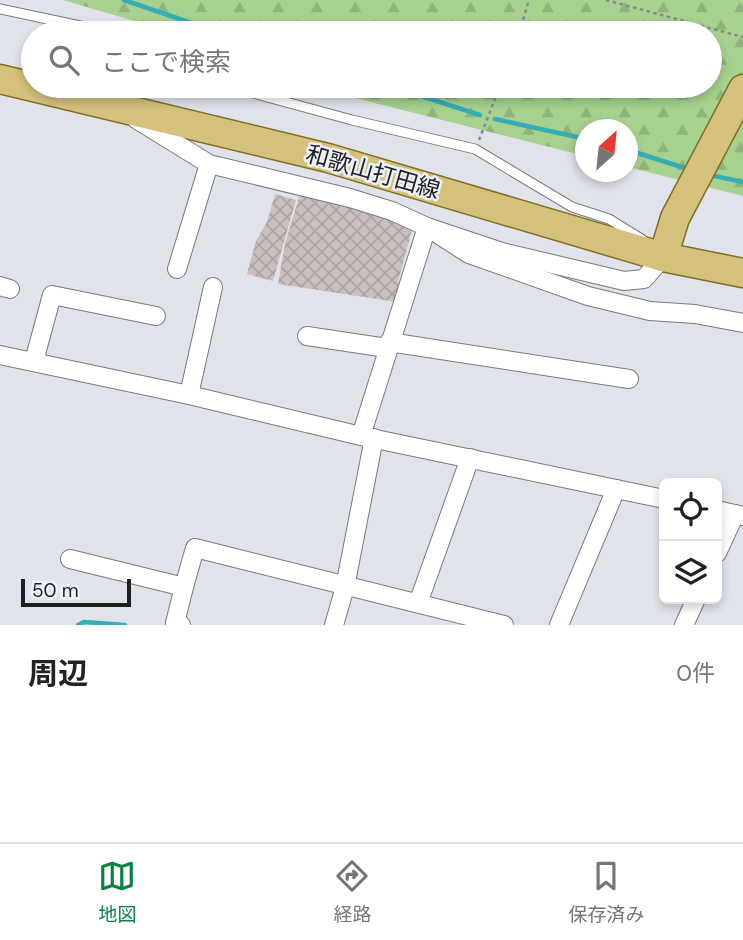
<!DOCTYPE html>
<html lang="ja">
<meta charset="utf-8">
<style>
body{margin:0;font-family:"DM Sans","Noto Sans JP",sans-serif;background:#f2f2f2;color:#222}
.controls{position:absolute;right:21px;bottom:21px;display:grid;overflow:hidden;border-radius:10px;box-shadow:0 4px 10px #0003}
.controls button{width:63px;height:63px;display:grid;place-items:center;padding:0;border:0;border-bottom:2px solid #e0e0e0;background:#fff;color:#222;font:35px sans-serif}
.compass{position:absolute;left:575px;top:119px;width:63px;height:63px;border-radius:50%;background:#fff;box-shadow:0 4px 10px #0003;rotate:27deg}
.scale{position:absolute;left:21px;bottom:18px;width:110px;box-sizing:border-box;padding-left:7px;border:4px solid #1e1f22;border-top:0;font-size:19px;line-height:24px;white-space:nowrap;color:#1e1f22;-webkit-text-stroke:5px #eef0f8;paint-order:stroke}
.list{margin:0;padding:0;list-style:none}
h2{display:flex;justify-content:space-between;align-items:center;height:91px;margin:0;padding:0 28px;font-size:30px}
h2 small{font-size:23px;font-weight:400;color:#767676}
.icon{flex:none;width:38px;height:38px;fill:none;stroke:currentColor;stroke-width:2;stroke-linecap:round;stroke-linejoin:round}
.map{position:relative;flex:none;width:743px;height:625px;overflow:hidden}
.search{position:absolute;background:#fff;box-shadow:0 4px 10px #0003;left:21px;right:21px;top:21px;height:77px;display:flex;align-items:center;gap:18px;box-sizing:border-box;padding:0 24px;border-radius:38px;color:#767676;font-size:26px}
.sheet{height:217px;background:#fff}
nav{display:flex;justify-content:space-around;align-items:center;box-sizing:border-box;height:98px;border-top:2px solid #e0e0e0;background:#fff;font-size:19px;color:#767676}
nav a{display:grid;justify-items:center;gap:4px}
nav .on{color:#0b8043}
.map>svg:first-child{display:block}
.forest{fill:url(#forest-firs)}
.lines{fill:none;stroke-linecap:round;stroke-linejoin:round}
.stream{stroke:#34adb7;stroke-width:4.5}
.building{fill:url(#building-cross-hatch)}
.lane-casing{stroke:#787a81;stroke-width:11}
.street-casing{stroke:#787a81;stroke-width:20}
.primary-casing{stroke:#816e23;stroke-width:31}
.path{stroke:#86888d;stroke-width:2.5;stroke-dasharray:3.5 3.5;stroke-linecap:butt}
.lane{stroke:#fff;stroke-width:9}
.street{stroke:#fff;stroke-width:18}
.primary{stroke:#d3c17c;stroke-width:28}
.labels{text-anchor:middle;stroke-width:5;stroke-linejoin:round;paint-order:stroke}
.street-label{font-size:23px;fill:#1e1f22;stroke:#eef0f8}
</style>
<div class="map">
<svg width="743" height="625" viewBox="0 0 743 625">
<defs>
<pattern id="forest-firs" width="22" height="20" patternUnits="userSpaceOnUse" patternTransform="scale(1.75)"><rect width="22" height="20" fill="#a7d18e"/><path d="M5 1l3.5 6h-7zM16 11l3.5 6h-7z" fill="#8fb37a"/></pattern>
<pattern id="building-cross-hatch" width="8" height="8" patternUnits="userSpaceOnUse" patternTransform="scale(1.75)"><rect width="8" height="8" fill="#c9bfbe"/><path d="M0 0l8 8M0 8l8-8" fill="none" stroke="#aca4a3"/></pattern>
</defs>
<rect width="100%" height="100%" fill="#e1e3eb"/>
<!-- forest -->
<polygon class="forest" points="63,0 743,0 743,196 628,167 628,130 586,130 585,156 307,86 710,86 710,33 175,33"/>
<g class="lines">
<!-- stream -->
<g class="stream">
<polyline points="124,0 221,33"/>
<polyline points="390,86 480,115"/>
<polyline points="495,119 586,139"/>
<polyline points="628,150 691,170"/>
<polyline points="710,175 743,182"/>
<polyline points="78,625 84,622 125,625"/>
</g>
</g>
<!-- building -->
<g class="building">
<polygon points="275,194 296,200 273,281 247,274 256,241 267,222"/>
<polygon points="300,194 364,208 413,226 398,282 404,284 397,302 278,284 285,244"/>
</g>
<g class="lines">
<!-- lane casing -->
<g class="lane-casing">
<g id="lane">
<polyline points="0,9 113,33"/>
<polyline points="227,86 352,120 475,149 572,207 609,219 643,240"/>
</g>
</g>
<!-- street casing -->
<g class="street-casing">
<g id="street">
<polyline points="136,119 209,164 350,198 392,211 427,227 469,254 588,296 650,311 695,314 743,323"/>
<polyline points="177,269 209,164"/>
<polyline points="0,286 10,289"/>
<polyline points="307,336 387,348"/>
<polyline points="389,342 629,379"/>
<polyline points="0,355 189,395 361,436 664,499"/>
<polyline points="34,361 52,295 156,316"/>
<polyline points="189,395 213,287"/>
<polyline points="361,436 427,227 502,252 624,281 644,279 663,257"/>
<polyline points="717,510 743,516"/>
<polyline points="717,553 735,514"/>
<polyline points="70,559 184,587 175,623 181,625"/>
<polyline points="184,587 195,548 504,625"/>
<polyline points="421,595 470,458"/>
<polyline points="334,625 345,587 374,438"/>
<polyline points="559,625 616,489"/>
<polyline points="684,625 696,599"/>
</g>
</g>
<!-- primary casing -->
<g class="primary-casing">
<g id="primary">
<polyline points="0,79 328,158 663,257 743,273"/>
<polyline points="663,257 675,218 743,89"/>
</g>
</g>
<!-- path -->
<g class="path">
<polyline points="606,0 743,37"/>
<polyline points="519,33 529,0"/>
<polyline points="479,140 500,86"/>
</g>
<!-- lane -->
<use href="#lane" class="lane"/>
<!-- street -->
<use href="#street" class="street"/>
<!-- primary -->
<use href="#primary" class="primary"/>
</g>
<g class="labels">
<!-- street labels -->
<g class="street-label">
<text transform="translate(373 172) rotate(16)" y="8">和歌山打田線</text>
</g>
</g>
</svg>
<div class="controls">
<button><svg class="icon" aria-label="locate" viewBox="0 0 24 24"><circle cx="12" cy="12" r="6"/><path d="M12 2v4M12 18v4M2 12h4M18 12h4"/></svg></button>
<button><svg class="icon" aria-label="layers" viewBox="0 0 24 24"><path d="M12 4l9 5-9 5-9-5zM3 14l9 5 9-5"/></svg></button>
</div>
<svg class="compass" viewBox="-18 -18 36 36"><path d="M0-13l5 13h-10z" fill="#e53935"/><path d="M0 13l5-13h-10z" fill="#767676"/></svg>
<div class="scale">50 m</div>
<div class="search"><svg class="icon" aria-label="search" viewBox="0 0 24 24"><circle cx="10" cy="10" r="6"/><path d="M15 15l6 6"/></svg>ここで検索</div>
</div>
<section class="sheet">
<h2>周辺<small>0件</small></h2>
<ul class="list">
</ul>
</section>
<nav>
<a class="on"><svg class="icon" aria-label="map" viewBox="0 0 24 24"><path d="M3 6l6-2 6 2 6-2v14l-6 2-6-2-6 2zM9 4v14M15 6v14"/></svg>地図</a>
<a><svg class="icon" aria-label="directions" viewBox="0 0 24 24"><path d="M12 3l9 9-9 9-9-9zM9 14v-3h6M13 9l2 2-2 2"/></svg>経路</a>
<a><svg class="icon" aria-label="saved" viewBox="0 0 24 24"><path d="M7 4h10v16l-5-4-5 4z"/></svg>保存済み</a>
</nav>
